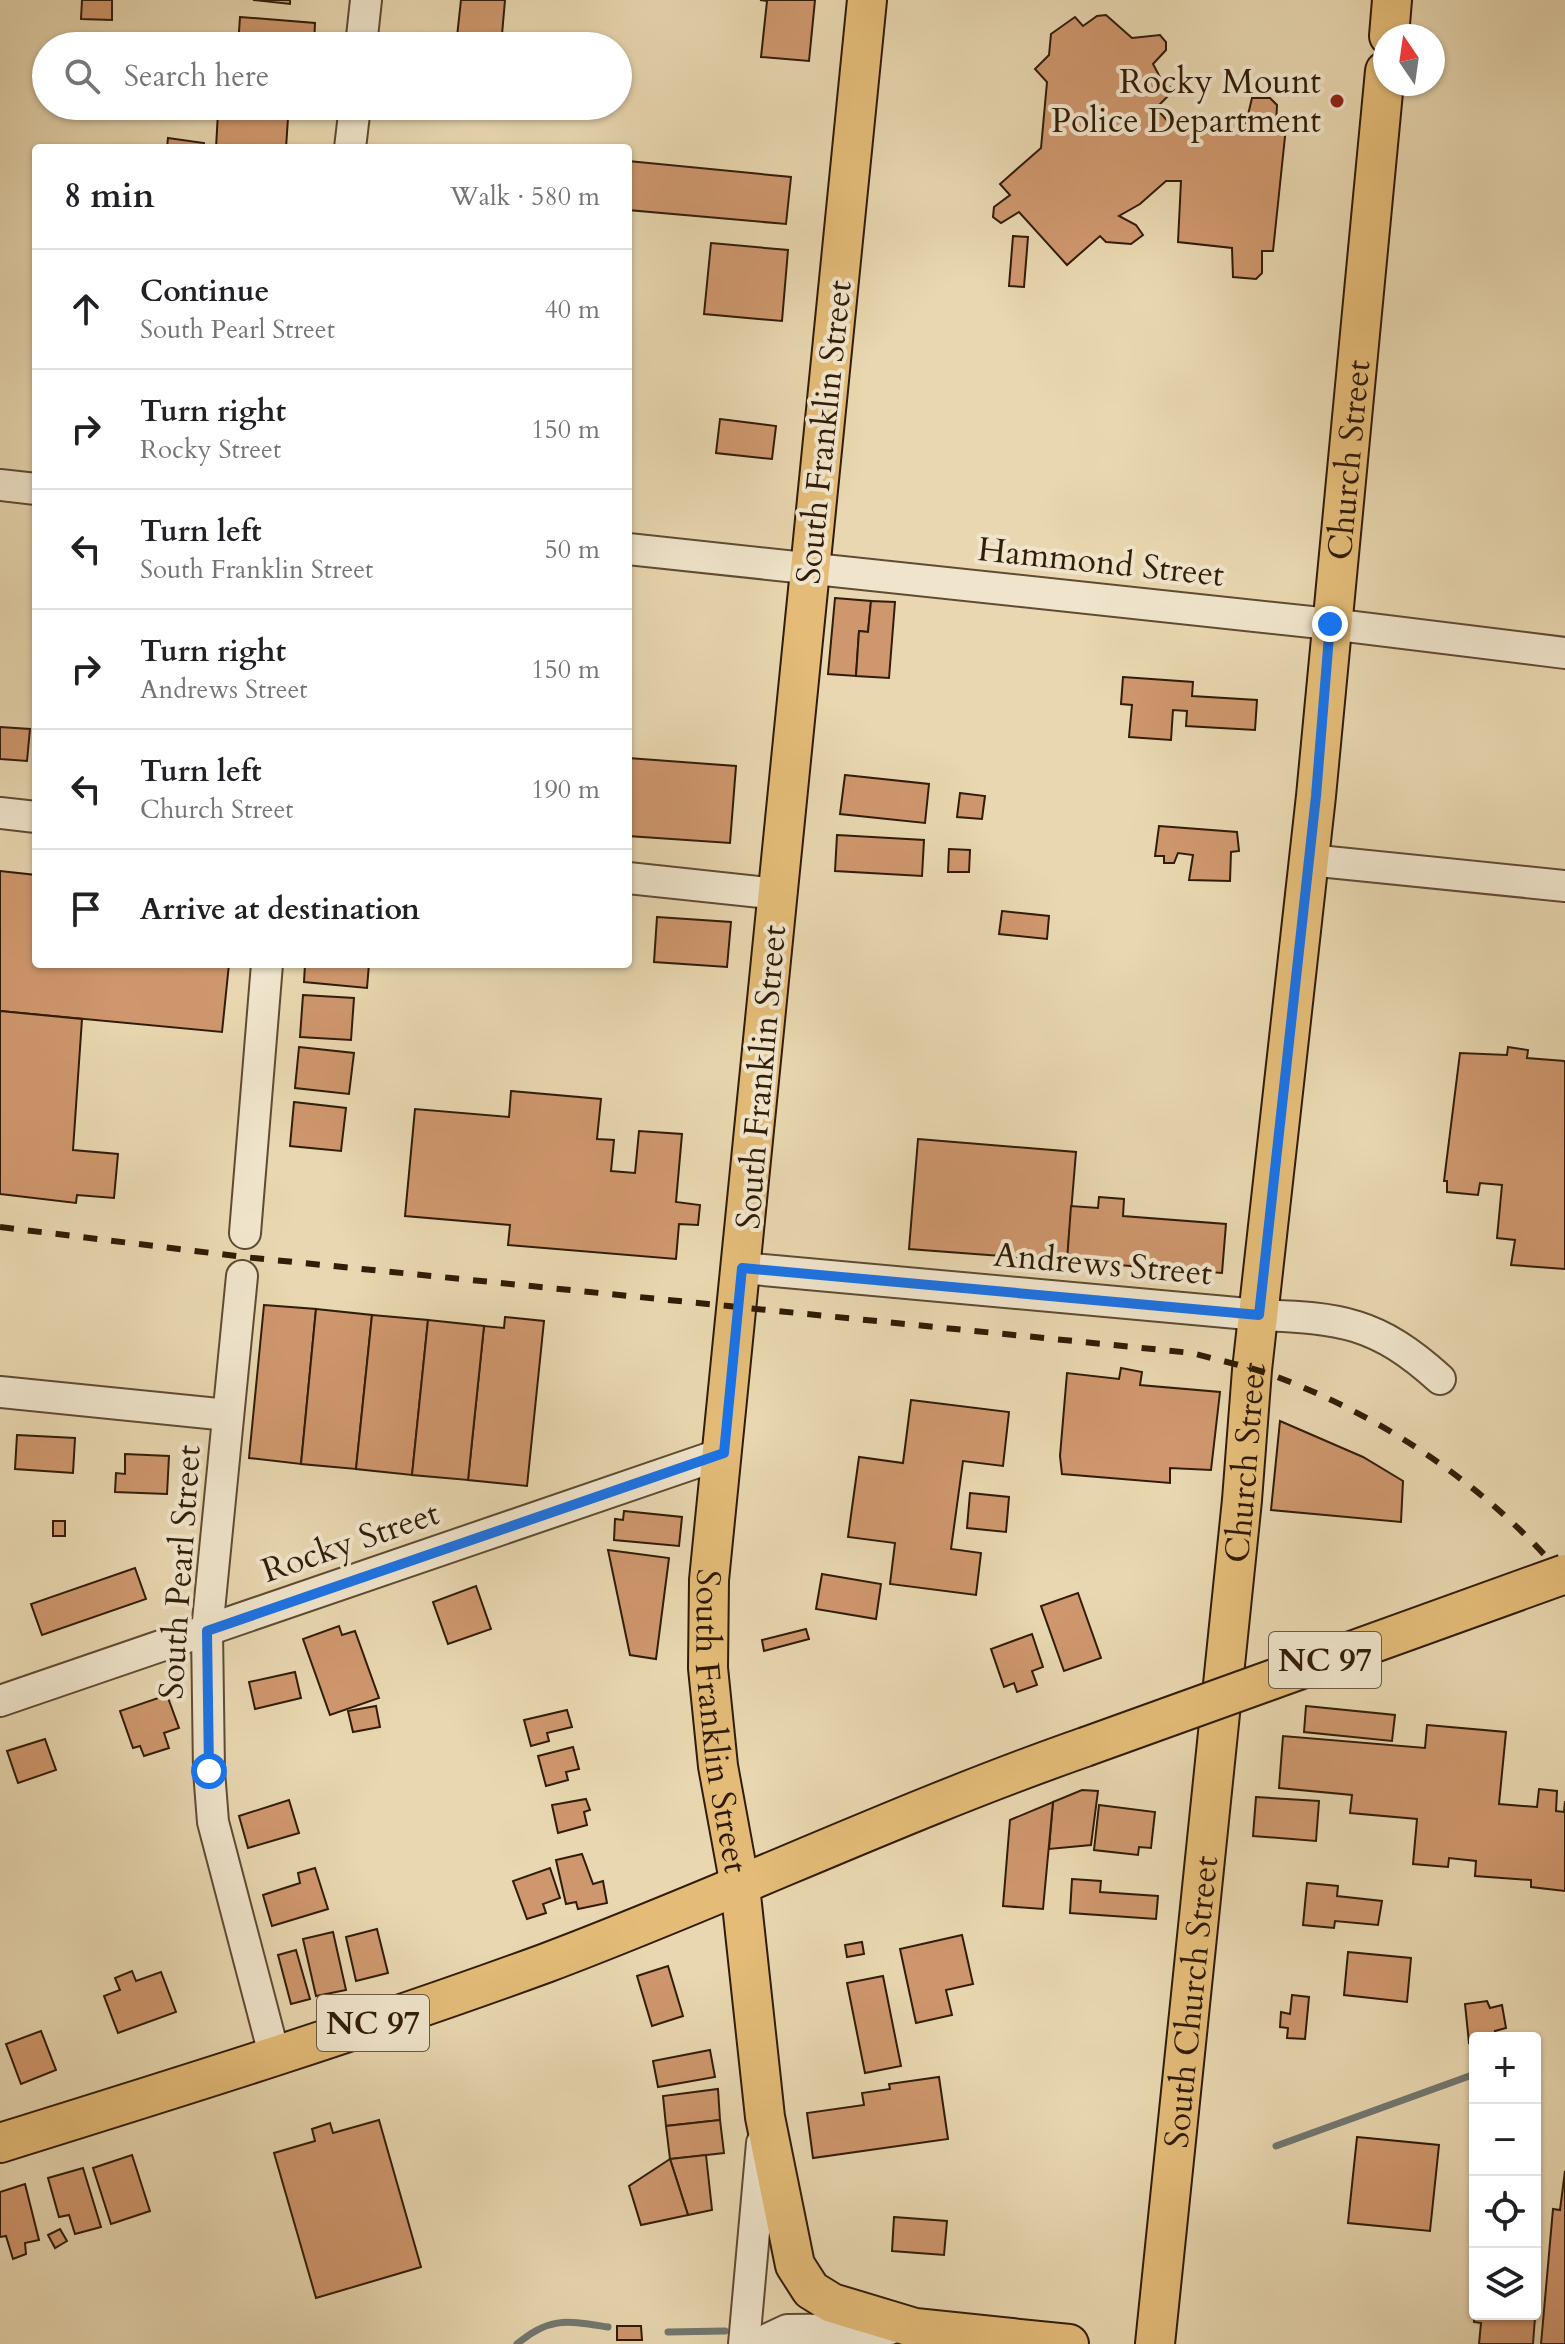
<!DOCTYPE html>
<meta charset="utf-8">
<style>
body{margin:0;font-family:Cardo,serif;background:#f6f6f6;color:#202124}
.controls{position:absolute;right:24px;bottom:24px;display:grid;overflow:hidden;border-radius:8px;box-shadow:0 2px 6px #0004}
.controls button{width:72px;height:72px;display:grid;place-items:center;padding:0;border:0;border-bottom:2px solid #e0e0e0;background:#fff;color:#202124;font:40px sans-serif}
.compass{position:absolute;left:1373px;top:24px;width:72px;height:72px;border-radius:50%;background:#fff;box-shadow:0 2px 6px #0004;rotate:347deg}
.stop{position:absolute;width:24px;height:24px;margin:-18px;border:6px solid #1a73e8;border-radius:50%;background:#fff}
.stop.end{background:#1a73e8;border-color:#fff;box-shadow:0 2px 8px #0008}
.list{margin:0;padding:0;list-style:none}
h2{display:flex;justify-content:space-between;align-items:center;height:104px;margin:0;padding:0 32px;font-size:34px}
h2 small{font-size:26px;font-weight:400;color:#757577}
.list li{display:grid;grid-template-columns:52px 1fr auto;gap:24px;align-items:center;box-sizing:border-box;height:120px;padding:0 32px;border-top:2px solid #e0e0e0}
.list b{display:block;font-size:30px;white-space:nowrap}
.list p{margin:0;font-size:26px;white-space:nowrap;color:#757577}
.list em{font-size:26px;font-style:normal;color:#757577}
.icon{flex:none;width:44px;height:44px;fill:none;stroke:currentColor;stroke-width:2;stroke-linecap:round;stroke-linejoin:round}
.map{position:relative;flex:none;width:1565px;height:2344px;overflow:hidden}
.search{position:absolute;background:#fff;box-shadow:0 2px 6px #0004;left:32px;top:32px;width:600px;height:88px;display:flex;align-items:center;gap:20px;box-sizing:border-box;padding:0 28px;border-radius:44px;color:#757577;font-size:30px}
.panel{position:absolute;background:#fff;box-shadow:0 2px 6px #0004;left:32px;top:144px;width:600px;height:824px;border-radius:8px}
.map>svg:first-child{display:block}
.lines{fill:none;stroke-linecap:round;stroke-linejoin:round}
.stream{stroke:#727871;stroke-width:7}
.building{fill:#cf976d;stroke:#311c07;stroke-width:2}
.minor-casing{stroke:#5f4b31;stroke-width:34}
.major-casing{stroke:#311c07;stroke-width:42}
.minor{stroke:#f0e5cc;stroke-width:30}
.major{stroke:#e4bc78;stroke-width:38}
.rail{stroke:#311c07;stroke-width:6;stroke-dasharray:14 14;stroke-linecap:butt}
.major-bridge-casing{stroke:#311c07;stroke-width:42;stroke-linecap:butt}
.major-bridge{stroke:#e4bc78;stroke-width:38}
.route{stroke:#1a73e8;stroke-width:10}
.poi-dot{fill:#8f2418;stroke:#f0e5cc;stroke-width:3}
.labels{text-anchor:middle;stroke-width:8;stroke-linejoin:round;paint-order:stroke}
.shield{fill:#f0e5cc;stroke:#6a5842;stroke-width:2}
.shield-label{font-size:32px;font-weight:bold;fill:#311c07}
.poi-label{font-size:34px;fill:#311c07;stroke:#f0e5cc;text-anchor:end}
.street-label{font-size:34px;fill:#311c07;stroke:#f0e5cc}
</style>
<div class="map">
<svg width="1565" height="2344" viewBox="0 0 1565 2344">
<rect width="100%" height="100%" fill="#e8d7b0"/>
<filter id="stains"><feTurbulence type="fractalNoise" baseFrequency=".0025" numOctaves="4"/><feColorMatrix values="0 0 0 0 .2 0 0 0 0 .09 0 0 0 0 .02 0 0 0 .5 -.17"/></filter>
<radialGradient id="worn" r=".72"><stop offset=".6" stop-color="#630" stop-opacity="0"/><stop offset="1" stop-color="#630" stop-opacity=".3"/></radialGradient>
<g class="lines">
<!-- stream -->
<g class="stream">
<polyline points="1276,2146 1475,2074"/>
<polyline points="668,2332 725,2331"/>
<path d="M 517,2344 C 550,2316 568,2321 608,2327"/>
</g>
</g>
<!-- building -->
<g class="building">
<polygon points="82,0 112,0 112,20 81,19"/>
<polygon points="253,0 290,0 290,4"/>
<polygon points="461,0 505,0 501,46 456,46"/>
<polygon points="760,0 815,0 809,61 761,57 767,1"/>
<polygon points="1106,15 1132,38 1160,35 1166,42 1166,50 1153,64 1162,81 1174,90 1156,108 1171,125 1187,127 1188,119 1246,123 1252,98 1270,98 1277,105 1276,126 1286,127 1273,251 1262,251 1262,273 1256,279 1233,277 1232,248 1178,242 1181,181 1166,181 1140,204 1119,216 1136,225 1143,235 1131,244 1106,242 1100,236 1067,265 1019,212 1001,223 993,217 994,207 1010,195 1000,184 1041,148 1047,82 1035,69 1049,55 1051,34 1075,17 1083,26 1097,16"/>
<polygon points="240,17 315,23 314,46 238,46"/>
<polygon points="229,106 285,106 285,110"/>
<polygon points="218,112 288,118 286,148 216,148"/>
<polygon points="168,138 204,143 204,148 167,148"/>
<polygon points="628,161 791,177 786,224 628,210"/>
<polygon points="1013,236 1028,237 1024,287 1009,286"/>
<polygon points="711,243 788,250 782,321 704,314"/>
<polygon points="720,419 776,426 772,459 716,453"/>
<polygon points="835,598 871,601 868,632 859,631 856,676 828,674"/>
<polygon points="871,601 895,602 889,678 856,676 859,631 868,632"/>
<polygon points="1123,677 1193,682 1192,696 1257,700 1255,730 1186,726 1187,711 1173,710 1171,740 1129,737 1132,705 1121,704"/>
<polygon points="0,727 30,729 27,761 0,759"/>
<polygon points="628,758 736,766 730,843 628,836"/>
<polygon points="845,775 929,784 925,823 840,814"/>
<polygon points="960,793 985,796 982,819 957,817"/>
<polygon points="1159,826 1237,832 1239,851 1231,852 1230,881 1189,880 1193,855 1178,853 1174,863 1164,863 1164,856 1155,856"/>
<polygon points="837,835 924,840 922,876 835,871"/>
<polygon points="949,849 970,850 969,872 948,872"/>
<polygon points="0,871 36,875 36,964 229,964 222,1032 0,1011"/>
<polygon points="1002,911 1049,916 1047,939 999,934"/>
<polygon points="657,917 731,922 727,967 654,962"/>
<polygon points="305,964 369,964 367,988 304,982"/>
<polygon points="303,995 354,998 351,1040 300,1037"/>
<polygon points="0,1011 82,1019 73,1150 118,1154 114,1198 77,1195 76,1203 0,1194"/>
<polygon points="299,1047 354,1053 349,1094 295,1088"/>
<polygon points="1508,1047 1528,1050 1527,1058 1565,1061 1565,1269 1511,1265 1515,1240 1497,1238 1502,1185 1480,1183 1478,1195 1447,1192 1447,1181 1444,1181 1460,1053 1507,1055"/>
<polygon points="511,1091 601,1099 597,1139 614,1140 611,1171 635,1173 639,1131 682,1134 676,1202 700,1205 698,1225 679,1224 676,1259 508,1245 510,1225 405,1216 415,1109 509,1117"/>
<polygon points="294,1102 346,1108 341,1151 290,1146"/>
<polygon points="918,1139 1076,1152 1067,1261 909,1249"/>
<polygon points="1099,1197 1124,1199 1123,1216 1226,1224 1222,1273 1067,1261 1071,1206 1098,1208"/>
<polygon points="264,1305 316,1309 301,1464 249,1458"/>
<polygon points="316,1309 372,1315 356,1469 301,1464"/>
<polygon points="372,1315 428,1320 412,1475 356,1469"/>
<polygon points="505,1317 544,1321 527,1486 468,1480 484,1326 504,1328"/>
<polygon points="428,1320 484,1326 468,1480 412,1475"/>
<polygon points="1121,1368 1142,1372 1140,1385 1220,1392 1211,1470 1170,1468 1170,1483 1062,1474 1060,1456 1067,1373 1119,1379"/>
<polygon points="911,1400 1009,1412 1003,1466 963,1461 951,1549 981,1553 976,1595 890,1584 895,1543 848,1537 859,1457 903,1463"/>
<polygon points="1280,1421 1363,1457 1403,1481 1401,1522 1271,1510"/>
<polygon points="17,1435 75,1438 73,1473 15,1469"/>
<polygon points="125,1454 169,1456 167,1494 115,1492 116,1473 125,1474"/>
<polygon points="970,1493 1009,1497 1006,1532 967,1528"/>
<polygon points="624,1511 682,1517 679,1546 614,1540 615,1519 623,1520"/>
<rect x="53" y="1521" width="12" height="15"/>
<polygon points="608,1550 669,1558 656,1659 630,1655"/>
<polygon points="135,1568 146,1599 42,1635 31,1604"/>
<polygon points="822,1574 881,1584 876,1619 816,1609"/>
<polygon points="476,1586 491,1629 448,1644 433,1602"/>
<polygon points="1078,1593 1101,1658 1064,1671 1041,1606"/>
<polygon points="339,1626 342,1635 355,1631 379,1698 330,1715 303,1639"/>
<polygon points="806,1629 809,1639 764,1651 762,1640"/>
<polygon points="1032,1634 1043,1667 1032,1671 1037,1685 1017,1692 1014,1683 1004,1687 991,1649"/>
<polygon points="295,1672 301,1698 255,1709 249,1682"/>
<polygon points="167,1695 179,1728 164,1733 169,1748 144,1756 140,1746 133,1748 120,1711"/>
<polygon points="376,1706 380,1727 353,1732 348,1711"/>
<polygon points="1306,1706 1395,1715 1392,1741 1304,1732"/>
<polygon points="567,1710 572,1727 547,1733 549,1741 531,1746 524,1720"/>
<polygon points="1427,1725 1506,1732 1499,1804 1537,1807 1539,1789 1557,1791 1556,1811 1564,1812 1565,1801 1565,1891 1531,1887 1531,1880 1475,1876 1476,1861 1449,1858 1448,1867 1413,1864 1417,1819 1350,1813 1352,1795 1279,1788 1283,1736 1425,1748"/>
<polygon points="45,1739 56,1770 18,1783 7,1751"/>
<polygon points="573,1747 579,1769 566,1772 568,1780 546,1786 538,1756"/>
<polygon points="1082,1790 1098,1791 1091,1845 1049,1849 1053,1802"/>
<polygon points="1256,1797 1319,1801 1316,1841 1253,1836"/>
<polygon points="586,1799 590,1810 584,1812 587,1825 558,1833 552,1805"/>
<polygon points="289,1800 299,1833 248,1848 239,1816"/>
<polygon points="1053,1802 1043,1909 1003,1906 1010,1820"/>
<polygon points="1099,1805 1155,1812 1151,1848 1139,1847 1138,1855 1094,1850"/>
<polygon points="582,1854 593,1884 603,1881 607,1903 578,1909 576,1902 566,1904 556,1860"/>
<polygon points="315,1868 328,1909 272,1926 263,1895 300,1883 298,1873"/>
<polygon points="550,1868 560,1898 543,1904 546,1913 527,1919 513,1881"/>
<polygon points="1072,1879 1101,1881 1100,1892 1158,1896 1156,1919 1070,1913"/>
<polygon points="1307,1883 1338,1886 1337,1896 1382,1901 1378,1925 1335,1921 1334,1928 1303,1925"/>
<polygon points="377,1929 388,1973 356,1981 346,1937"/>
<polygon points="333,1932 346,1990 316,1996 303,1939"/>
<polygon points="962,1935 973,1984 946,1990 952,2015 916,2023 900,1949"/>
<polygon points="862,1942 864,1954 847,1957 845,1945"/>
<polygon points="296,1950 310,1999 291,2004 278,1955"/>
<polygon points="1348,1952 1411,1958 1407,2002 1344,1995"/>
<polygon points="668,1966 683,2016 652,2026 637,1976"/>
<polygon points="132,1971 136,1981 161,1972 176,2012 118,2033 104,1996 120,1990 115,1978"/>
<polygon points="883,1976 901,2066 865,2073 847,1983"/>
<polygon points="1292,1995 1309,1997 1305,2039 1287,2038 1288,2028 1280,2027 1281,2012 1290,2014"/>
<polygon points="1487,2001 1490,2008 1502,2005 1506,2028 1495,2031 1497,2038 1475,2038 1475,2042 1469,2043 1465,2004"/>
<polygon points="41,2031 56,2070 21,2084 6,2044"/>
<polygon points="710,2050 715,2077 658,2087 653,2061"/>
<polygon points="939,2077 948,2139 813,2158 807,2113 864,2105 862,2093 890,2089 889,2084"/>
<polygon points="718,2089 720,2120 666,2126 663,2096"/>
<polygon points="379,2120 421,2267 316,2298 274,2153 315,2141 312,2129 330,2123 333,2133"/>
<polygon points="720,2120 724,2153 670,2159 666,2126"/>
<polygon points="1357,2137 1439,2145 1430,2231 1348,2223"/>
<polygon points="132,2155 150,2211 111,2224 93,2168"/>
<polygon points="706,2155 712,2210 688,2215 670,2159"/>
<polygon points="670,2159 688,2215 641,2225 629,2186"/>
<polygon points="83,2168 101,2227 75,2234 69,2215 59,2217 48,2178"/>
<polygon points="1565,2171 1565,2344 1541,2344 1553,2209 1560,2210"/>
<polygon points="25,2184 39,2240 25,2243 26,2254 13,2259 6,2236 0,2237 0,2192"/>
<polygon points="894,2217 947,2221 944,2255 892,2251"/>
<polygon points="60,2229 67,2241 55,2248 48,2235"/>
<polygon points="1535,2251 1540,2251 1533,2344 1479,2344 1481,2323 1474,2322 1475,2307 1475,2314 1535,2314"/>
<polygon points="617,2326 641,2326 642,2340 617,2340"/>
</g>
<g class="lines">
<!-- minor casing -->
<g class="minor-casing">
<g id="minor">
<polyline points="361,46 366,0"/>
<polyline points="350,148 355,106"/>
<polyline points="0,485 36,489"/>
<polyline points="628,549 1330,624 1565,653"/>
<polyline points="0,813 36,817"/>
<polyline points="1309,860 1565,886"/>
<polyline points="628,878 778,894"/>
<polyline points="245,1233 267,964"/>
<path d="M 742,1268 L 1259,1315 C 1341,1318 1377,1322 1440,1379"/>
<polyline points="242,1276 207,1631 209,1771 213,1822 275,2058"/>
<polyline points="0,1392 228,1415"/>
<polyline points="0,1701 724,1453"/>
<polyline points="744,2344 762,2143"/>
<polyline points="765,2344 768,2339 787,2330 890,2329"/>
</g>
</g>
<!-- major casing -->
<g class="major-casing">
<g id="major">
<path id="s1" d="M 867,0 L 709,1580 L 708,1668 L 718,1766 L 740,1886 L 765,2117 L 795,2265 L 811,2290 L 832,2303 L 915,2328 L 1069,2344"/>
<polyline points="1389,36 1392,0"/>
<path d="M 0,2143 C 183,2086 366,2029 546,1963 C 727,1895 902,1811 1085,1747"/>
<path id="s2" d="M 1155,2344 L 1242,1500 L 1252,1370 L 1316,796 L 1385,71"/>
</g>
</g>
<!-- minor -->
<use href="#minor" class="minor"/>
<!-- major -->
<use href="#major" class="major"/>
<!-- rail -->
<path class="rail" d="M 0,1227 L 244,1257 L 1192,1353 C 1221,1361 1252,1367 1280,1378 C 1389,1420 1490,1489 1565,1578"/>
<!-- major-bridge casing -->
<g class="major-bridge-casing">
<polyline id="major-bridge" points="1085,1747 1565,1574"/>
</g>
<!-- major-bridge -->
<use href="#major-bridge" class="major-bridge"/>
</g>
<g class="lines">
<!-- route -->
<polyline class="route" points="209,1771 207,1631 724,1453 742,1268 1259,1315 1316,796 1330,624"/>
</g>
<!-- markers -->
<circle class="poi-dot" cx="1337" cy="101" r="8"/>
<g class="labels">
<!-- shield labels -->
<g class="shield">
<rect x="1269" y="1632" width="112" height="56" rx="6"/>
<rect x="317" y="1995" width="112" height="56" rx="6"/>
</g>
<g class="shield-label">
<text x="1325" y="1671">NC 97</text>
<text x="373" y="2034">NC 97</text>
</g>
<!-- poi labels -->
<g class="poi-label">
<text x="1321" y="93">Rocky Mount<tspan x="1321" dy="39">Police Department</tspan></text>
</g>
<!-- street labels -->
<g class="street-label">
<text transform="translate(823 432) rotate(-84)" y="12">South Franklin Street</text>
<text dy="12" stroke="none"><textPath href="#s2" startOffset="1894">Church Street</textPath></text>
<text transform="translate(1101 561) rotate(6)" y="12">Hammond Street</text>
<text transform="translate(760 1077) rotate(-85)" y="12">South Franklin Street</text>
<text transform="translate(1103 1263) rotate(5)" y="12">Andrews Street</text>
<text dy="12" stroke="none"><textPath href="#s2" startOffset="886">Church Street</textPath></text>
<text transform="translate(350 1541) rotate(-19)" y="12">Rocky Street</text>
<text transform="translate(179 1572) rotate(-86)" y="12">South Pearl Street</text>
<text dy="12" stroke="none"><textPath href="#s1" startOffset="1730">South Franklin Street</textPath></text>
<text dy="12" stroke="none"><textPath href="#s2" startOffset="344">South Church Street</textPath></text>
</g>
</g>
<rect width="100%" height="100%" filter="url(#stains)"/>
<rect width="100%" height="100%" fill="url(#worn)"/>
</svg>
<div class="controls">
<button>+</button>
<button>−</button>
<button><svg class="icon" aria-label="locate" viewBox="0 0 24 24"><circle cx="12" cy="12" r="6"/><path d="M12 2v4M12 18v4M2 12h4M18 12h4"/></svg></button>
<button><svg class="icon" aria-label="layers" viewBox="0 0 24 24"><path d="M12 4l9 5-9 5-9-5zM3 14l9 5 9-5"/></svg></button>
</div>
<svg class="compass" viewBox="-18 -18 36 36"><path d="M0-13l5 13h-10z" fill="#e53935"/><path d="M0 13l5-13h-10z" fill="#757577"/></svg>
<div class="stop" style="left:209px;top:1771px"></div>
<div class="stop end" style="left:1330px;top:624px"></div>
<div class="search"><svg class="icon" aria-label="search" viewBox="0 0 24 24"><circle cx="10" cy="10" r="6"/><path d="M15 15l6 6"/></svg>Search here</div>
<section class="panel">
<h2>8 min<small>Walk · 580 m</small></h2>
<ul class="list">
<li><svg class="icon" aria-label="ahead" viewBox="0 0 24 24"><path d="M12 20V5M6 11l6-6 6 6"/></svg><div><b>Continue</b><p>South Pearl Street</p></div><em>40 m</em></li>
<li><svg class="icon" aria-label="right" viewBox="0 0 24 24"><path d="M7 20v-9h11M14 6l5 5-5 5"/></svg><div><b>Turn right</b><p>Rocky Street</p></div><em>150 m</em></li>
<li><svg class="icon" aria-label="left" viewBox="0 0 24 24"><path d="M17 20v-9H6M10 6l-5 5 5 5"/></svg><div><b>Turn left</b><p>South Franklin Street</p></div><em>50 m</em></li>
<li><svg class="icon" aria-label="right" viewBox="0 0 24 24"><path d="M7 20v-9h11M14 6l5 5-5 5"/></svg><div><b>Turn right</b><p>Andrews Street</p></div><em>150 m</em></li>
<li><svg class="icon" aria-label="left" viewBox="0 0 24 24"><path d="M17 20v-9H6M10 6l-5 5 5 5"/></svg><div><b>Turn left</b><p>Church Street</p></div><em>190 m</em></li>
<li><svg class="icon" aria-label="arrive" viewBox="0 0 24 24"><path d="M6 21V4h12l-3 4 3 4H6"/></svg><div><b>Arrive at destination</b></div></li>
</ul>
</section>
</div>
